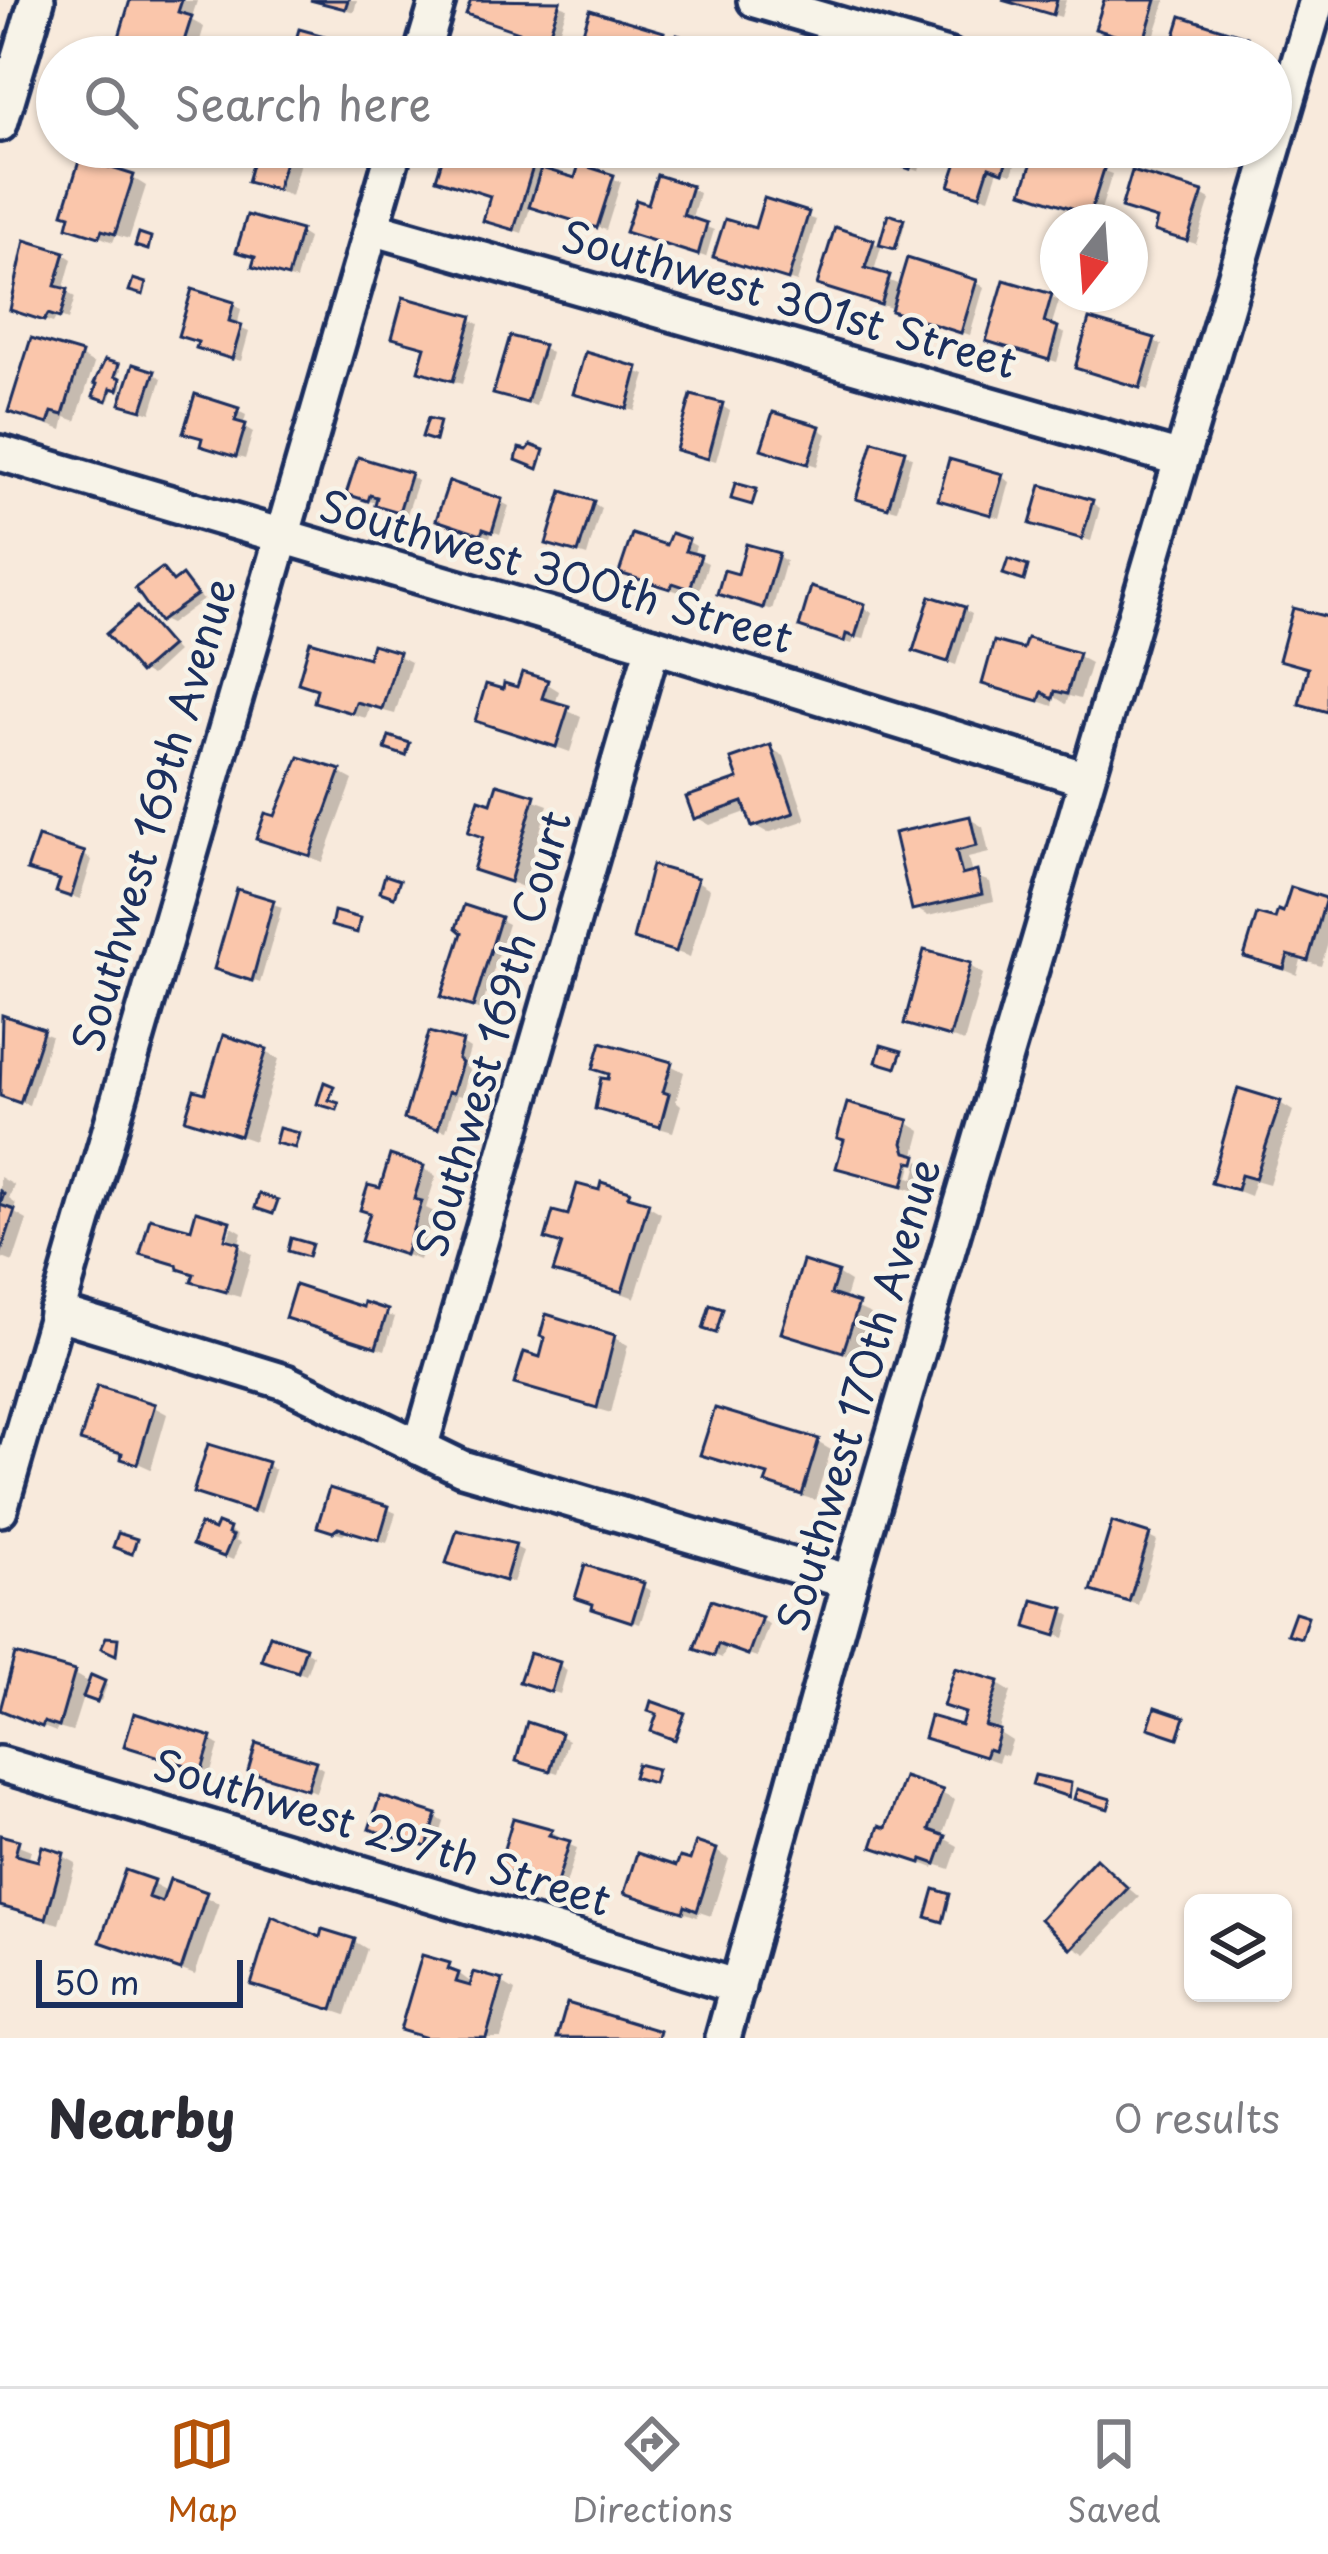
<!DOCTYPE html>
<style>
body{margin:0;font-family:"Playpen Sans",sans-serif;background:#f2f2f3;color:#2b2b33}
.controls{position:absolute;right:36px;bottom:36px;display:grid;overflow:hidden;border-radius:18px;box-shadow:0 3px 9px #0004}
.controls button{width:108px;height:108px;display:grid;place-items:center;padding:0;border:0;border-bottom:3px solid #e1e1e2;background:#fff;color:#2b2b33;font:60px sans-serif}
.compass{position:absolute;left:1040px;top:204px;width:108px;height:108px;border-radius:50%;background:#fff;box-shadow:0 3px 9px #0004;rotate:197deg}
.scale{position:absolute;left:36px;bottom:30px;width:207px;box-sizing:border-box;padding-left:12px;border:6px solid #1b2f5e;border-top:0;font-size:33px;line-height:42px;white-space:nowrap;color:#1b2f5e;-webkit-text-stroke:9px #f7f3e8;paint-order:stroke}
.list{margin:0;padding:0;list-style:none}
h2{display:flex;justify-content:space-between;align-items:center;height:156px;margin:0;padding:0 48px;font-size:51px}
h2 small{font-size:39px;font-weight:400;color:#7c7c81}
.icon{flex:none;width:66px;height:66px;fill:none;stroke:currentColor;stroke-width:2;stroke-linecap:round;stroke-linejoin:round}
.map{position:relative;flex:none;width:1328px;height:2038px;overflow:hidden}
.search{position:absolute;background:#fff;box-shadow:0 3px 9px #0004;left:36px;right:36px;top:36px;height:132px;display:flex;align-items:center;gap:30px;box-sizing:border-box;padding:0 42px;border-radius:66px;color:#7c7c81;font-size:45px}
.sheet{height:348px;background:#fff}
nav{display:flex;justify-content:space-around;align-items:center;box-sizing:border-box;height:168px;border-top:3px solid #e1e1e2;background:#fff;font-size:33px;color:#7c7c81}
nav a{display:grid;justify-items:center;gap:6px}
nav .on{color:#b45309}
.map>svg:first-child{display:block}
.shadow{fill:#0003}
.building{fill:#fac6ab;stroke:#1b2f5e;stroke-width:3}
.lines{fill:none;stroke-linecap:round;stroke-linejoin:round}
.street-casing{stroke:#1b2f5e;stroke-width:42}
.street{stroke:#f7f3e8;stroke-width:33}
.labels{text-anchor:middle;stroke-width:9;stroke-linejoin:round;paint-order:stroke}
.street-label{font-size:42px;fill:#1b2f5e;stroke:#f7f3e8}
</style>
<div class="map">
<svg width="1328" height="2038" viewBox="0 0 1328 2038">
<rect width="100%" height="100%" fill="#f8eadc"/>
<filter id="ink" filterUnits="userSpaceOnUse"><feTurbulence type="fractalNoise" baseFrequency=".00833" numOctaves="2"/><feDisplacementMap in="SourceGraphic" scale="24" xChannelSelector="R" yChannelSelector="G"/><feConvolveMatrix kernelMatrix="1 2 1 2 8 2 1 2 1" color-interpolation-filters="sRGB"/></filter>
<g filter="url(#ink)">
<!-- shadow -->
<g class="shadow">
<polygon points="133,0 197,1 191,20 204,27 195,57 155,57 120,43"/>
<polygon points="316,0 357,0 354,12"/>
<polygon points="474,0 547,0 567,8 551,55 527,47 522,32 470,13"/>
<polygon points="1003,0 1066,0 1061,17"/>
<polygon points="1107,0 1166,0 1151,46 1099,28"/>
<polygon points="663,35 671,40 666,57 594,57 597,46"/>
<polygon points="1246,39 1254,44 1250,57 1179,57 1173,54"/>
<polygon points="353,46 361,51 360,57 294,57"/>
<polygon points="238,147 304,147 291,196 251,181 255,163 236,154"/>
<polygon points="449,147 549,147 541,171 577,182 612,178 621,182 606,230 531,205 522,233 495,224 493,197 439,178"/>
<polygon points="880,147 926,147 919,171 886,161"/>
<polygon points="947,147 1012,147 1019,151 1012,174 998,170 989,198 961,189 963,154"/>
<polygon points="1039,148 1112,174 1099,216 1034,196"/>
<polygon points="133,178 146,186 129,239 116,235 113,242 70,225"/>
<polygon points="691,189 699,193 691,221 714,230 706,257 629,231 650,208"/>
<polygon points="1201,195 1210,200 1196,244 1165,234"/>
<polygon points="766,202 816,220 797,282 724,260 757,232"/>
<polygon points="890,218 905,223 898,249 882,244 873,274 902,286 976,282 984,287 970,335 820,284 873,242 881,247"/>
<polygon points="300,233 308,238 296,280 263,270 255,266 257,258 240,251"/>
<polygon points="64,254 72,259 63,291 75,297 68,320 57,316 53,323 22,313"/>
<polygon points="1051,297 1059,301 1051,327 1065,334 1057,362 998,344"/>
<polygon points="233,305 241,309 237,327 249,332 241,361 208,352"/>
<polygon points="470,319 479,324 462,384 430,374 428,348 403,341"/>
<polygon points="1154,341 1162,345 1149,390 1078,367"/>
<polygon points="543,348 551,353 536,406 497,393"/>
<polygon points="587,355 646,375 635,411 585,397"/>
<polygon points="80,356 94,364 76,421 65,417 62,430 11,411"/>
<polygon points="118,367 121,369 117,380 123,383 121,390 114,388 110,400 99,397"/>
<polygon points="154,374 162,378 151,413 132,407"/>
<polygon points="722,406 730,411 716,461 688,453"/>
<polygon points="238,411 246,415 243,426 253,432 245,459 212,449 205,439 195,436"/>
<polygon points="819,429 827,434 817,466 773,452"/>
<polygon points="904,453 912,457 897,510 868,502"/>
<polygon points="409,476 418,481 407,514 358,497"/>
<polygon points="1002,477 1010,482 1000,518 941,499"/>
<polygon points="501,502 509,506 500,534 492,531 490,537 448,523"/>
<polygon points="593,503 601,508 587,556 558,547"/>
<polygon points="1092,503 1100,508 1091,541 1033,523"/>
<polygon points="687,541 696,546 693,556 708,563 699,591 681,585 679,592 631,576"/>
<polygon points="778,556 786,561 772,610 729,597"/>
<polygon points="162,572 176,584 182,579 191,584 203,600 170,624 161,620"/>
<polygon points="813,591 872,612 864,639 855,637 852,644 811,631"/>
<polygon points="964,610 972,614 956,665 916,650"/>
<polygon points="137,611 177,652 151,676 142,671"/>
<polygon points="1025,653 1078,656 1091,663 1080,699 1069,696 1066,704 1055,697 1053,706 985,683"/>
<polygon points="397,655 411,662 395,714 369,707 366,718 330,708 317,700 320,691 301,682"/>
<polygon points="546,683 559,691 555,705 581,717 570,752 478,719 519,691"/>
<polygon points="770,748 784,756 806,820 768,833 754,825 749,811 710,825 696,817 742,781"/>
<polygon points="340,773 353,780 323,862 260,838 277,820"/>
<polygon points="499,787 548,805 523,887 476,869"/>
<polygon points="970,819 983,827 989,853 968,858 972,875 990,882 994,901 928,916 915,908"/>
<polygon points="84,855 92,860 80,899 68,895"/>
<polygon points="697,881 710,889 690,957 636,937"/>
<polygon points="239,893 282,907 260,983 217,968"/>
<polygon points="1325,900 1328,943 1321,966 1301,960 1297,975 1247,955 1277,923"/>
<polygon points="500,920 508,924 481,1010 453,1001"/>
<polygon points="970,966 983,974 964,1042 907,1023"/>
<polygon points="4,1019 51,1036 29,1105 0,1096 0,1031"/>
<polygon points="462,1044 470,1049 465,1066 469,1070 462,1096 457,1095 446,1131 416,1122"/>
<polygon points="266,1052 279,1059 254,1141 189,1118"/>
<polygon points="670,1065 684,1072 676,1101 681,1105 673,1132 612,1115 598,1107 612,1077 596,1068"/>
<polygon points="1280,1103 1293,1111 1269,1184 1255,1180 1250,1196 1214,1182"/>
<polygon points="908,1123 921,1131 909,1177 914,1179 919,1160 929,1166 923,1168 917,1191 853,1174 840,1166"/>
<polygon points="423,1168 436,1176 426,1208 434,1212 419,1260 364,1239 382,1192"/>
<polygon points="0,1177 14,1185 9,1199 16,1204 13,1212 27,1220 13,1262 0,1257"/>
<polygon points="601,1194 629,1194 661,1213 635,1298 557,1270 564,1246 548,1238"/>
<polygon points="232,1226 242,1232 238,1246 252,1254 240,1297 208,1288 179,1267 144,1252 223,1254"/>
<polygon points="837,1274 850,1282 844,1302 871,1314 857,1358 784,1331"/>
<polygon points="365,1311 395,1317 385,1350 296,1321"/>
<polygon points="614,1338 628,1345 611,1413 531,1390 518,1383 542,1361"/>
<polygon points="154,1407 167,1414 151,1469 84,1439"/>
<polygon points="817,1442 831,1450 815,1500 782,1490 769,1482 770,1477 703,1453"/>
<polygon points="267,1465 275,1470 261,1514 196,1492"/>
<polygon points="387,1509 396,1513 387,1543 347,1530 343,1534 328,1530"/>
<polygon points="229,1531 237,1535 235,1541 240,1543 233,1560 204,1548 216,1534"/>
<polygon points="1149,1537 1157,1541 1138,1605 1102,1594"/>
<polygon points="515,1547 523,1551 513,1583 458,1566"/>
<polygon points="642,1586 651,1591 640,1624 604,1613"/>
<polygon points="1063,1611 1071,1616 1065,1638 1030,1626"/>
<polygon points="760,1620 769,1624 757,1657 727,1647 722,1658 697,1648"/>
<polygon points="305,1650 313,1655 306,1675 273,1663"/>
<polygon points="559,1665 567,1670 560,1694 531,1685"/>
<polygon points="74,1674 91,1684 93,1679 107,1685 101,1701 84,1694 72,1732 58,1728 56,1732 15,1716"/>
<polygon points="998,1684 1011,1692 998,1732 1012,1741 1007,1756 1001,1754 998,1762 927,1737 963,1729 968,1715 947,1705"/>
<polygon points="560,1736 568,1740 558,1773 528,1764"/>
<polygon points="211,1740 219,1745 211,1772 136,1749"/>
<polygon points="315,1764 323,1769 316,1792 259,1774"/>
<polygon points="941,1793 955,1800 942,1837 958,1846 950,1869 935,1864 934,1868 876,1846"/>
<polygon points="436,1817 444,1822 435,1850 373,1828"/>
<polygon points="515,1821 552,1832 559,1836 557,1840 577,1848 565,1888 501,1868"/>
<polygon points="0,1838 31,1850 28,1862 40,1865 63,1856 76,1863 59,1924 0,1907"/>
<polygon points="716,1851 729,1859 711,1916 699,1912 697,1917 627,1892"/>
<polygon points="1097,1862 1139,1897 1086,1954 1073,1946"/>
<polygon points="152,1883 169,1892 172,1883 219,1903 195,1975 104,1941"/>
<polygon points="322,1941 354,1941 367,1949 346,2015 255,1984"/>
<polygon points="449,1966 473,1984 502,1983 515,1991 501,2038 422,2038 404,2029"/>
</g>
<!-- building -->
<g class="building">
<polygon points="130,0 182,0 178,12 192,16 180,54 168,50 166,57 159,57 117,44"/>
<polygon points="310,0 348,0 345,9"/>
<polygon points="471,0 560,1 543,53 516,44 519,32 466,14"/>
<polygon points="1002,0 1057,0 1053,15"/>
<polygon points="1104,0 1156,0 1143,44 1095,29"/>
<polygon points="590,10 664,32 657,57 591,57 594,46 580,41"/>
<polygon points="1181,16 1247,37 1241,57 1169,55"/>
<polygon points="299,29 354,44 351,57 291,57"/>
<polygon points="677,35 751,57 671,57"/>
<polygon points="235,147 289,147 277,190 247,182 253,161 232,155"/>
<polygon points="446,147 539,147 514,230 483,221 490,196 436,179"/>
<polygon points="877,147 917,147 910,169 874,157"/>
<polygon points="1011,147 1003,172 989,167 980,195 949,186 960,153 943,147"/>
<polygon points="1037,147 1105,166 1090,214 1022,192"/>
<polygon points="80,158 134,175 115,234 102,230 99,237 67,227 70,215 63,213"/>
<polygon points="579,164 614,175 597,228 529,207 541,168 575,178"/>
<polygon points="1132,171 1203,192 1187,241 1154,231 1157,219 1121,208"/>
<polygon points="657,175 692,186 683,215 707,223 698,255 625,232 636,200 648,204"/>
<polygon points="764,198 809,212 788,280 713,257 725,219 755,228"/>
<polygon points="888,214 904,219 895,249 879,245"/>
<polygon points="247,215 301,230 288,277 252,267 255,257 236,252"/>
<polygon points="835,227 874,240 865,268 890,275 881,305 817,285"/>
<polygon points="139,233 151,237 148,250 135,246"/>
<polygon points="25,240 65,252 55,286 68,289 60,318 48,314 44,321 10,310"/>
<polygon points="907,258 977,280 961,333 891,311"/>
<polygon points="133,279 146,283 143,295 129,291"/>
<polygon points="1004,280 1052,294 1044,322 1058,327 1049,360 986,341"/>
<polygon points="192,289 234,302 229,321 242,325 232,359 196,348 198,342 178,336"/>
<polygon points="403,297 472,316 453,381 418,371 425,347 392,338"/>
<polygon points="1089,319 1155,338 1140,388 1075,368"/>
<polygon points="510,336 544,345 527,403 493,394"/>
<polygon points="31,338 82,353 63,415 52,412 48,424 8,412"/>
<polygon points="585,352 638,367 627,409 573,394"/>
<polygon points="105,360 119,364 115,376 121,378 118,390 111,388 107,401 93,396 97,384 94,383"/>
<polygon points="133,364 155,371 142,410 120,404"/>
<polygon points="195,394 239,408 235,421 246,424 236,457 200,446 202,438 183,433"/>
<polygon points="691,395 723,403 708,459 676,450"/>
<polygon points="773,412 820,426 808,464 761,449"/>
<polygon points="428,418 440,421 435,441 422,437"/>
<polygon points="873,441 905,450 888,508 856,499"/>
<polygon points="531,445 544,450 538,469 516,460 519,448 527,450"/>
<polygon points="358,457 411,473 399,512 375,505 377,497 370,495 368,501 346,494"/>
<polygon points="949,459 1003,474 991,515 938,500"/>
<polygon points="449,481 502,499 492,532 483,529 481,535 436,520"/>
<polygon points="735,483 757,489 752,505 731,499"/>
<polygon points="1041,485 1093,500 1082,539 1030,524"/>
<polygon points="562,491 594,501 578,553 546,544"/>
<polygon points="671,533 689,539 685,551 701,555 690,589 673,583 670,589 619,573 632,534 666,545"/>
<polygon points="746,544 779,553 763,608 717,594 724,570 738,574"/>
<polygon points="1008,559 1028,566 1024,581 1003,574"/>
<polygon points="162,568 173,582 182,575 197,595 159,622 135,588"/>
<polygon points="811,587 865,604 855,637 846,634 844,642 799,627"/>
<polygon points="930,596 965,607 948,662 913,651"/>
<polygon points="137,607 171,646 140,673 106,634"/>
<polygon points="1293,608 1328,617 1328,712 1299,704 1308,668 1279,660"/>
<polygon points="1027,638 1079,653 1067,694 1055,691 1053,699 1042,692 1039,701 982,684 994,641 1023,649"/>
<polygon points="310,641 368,658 372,644 399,652 382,709 356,702 352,713 314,702 317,689 298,683"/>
<polygon points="522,672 548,680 542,698 569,706 556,747 475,721 486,684 503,689 504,683 517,687"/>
<polygon points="389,736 410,743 406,756 385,749"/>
<polygon points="771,745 794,813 752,827 743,802 694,819 686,797 738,779 731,759"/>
<polygon points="299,757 341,770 310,856 256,839 265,813 275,816"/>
<polygon points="497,784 535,795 510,882 473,870 483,837 468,832 479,799 491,803"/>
<polygon points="970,816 977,846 956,851 962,875 977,871 982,894 912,910 894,833"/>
<polygon points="38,837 85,852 71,897 56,892 60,880 27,870"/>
<polygon points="652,865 698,878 676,952 633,939"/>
<polygon points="385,875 400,880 394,897 380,892"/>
<polygon points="1291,887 1326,898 1308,961 1288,955 1284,969 1244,957 1257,914 1275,919 1278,910 1283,912"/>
<polygon points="237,889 274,900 252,981 214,969"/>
<polygon points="464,905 501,917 473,1007 441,997 462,933 456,928"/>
<polygon points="334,911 360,918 357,933 331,926"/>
<polygon points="924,950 971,963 950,1037 904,1024"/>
<polygon points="2,1015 44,1029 20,1103 0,1096"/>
<polygon points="429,1032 463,1041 458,1059 462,1063 453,1093 448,1092 438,1129 404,1119"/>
<polygon points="223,1035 267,1049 240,1136 185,1119 194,1090 205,1093"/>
<polygon points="601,1042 672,1062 663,1092 669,1094 660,1127 595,1109 601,1078 608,1079 609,1074 593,1069"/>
<polygon points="881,1045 902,1051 896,1068 876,1062"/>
<polygon points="324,1082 334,1086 329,1100 339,1103 337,1110 317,1104"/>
<polygon points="1238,1088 1281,1101 1255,1179 1241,1175 1237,1190 1211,1183"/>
<polygon points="847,1103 909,1120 903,1143 906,1152 917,1155 915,1163 909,1162 903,1186 836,1168 844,1140 837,1138"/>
<polygon points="279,1128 299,1133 295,1148 275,1143"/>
<polygon points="390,1155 424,1166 414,1199 422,1201 405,1255 361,1241 370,1213 360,1210 368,1185 380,1188"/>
<polygon points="601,1182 630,1191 628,1196 649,1202 622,1292 553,1272 562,1244 545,1239 553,1211 568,1215 577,1184 599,1190"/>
<polygon points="0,1191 4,1194 0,1205 15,1210 0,1255"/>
<polygon points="259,1194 278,1200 273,1214 255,1208"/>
<polygon points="196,1211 230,1221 225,1239 240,1243 226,1292 191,1282 194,1274 178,1269 177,1265 140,1254 150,1218 191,1229"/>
<polygon points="291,1238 312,1244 308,1257 288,1251"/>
<polygon points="803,1261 838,1272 831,1294 859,1303 843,1352 781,1333"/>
<polygon points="295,1285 363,1307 364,1302 388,1310 376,1347 285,1318"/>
<polygon points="710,1305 723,1309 716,1333 703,1329"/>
<polygon points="546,1314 615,1335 597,1408 514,1384 524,1352 540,1357 545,1338 540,1336"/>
<polygon points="97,1386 155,1404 137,1464 121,1459 122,1453 80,1441"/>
<polygon points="715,1408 819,1439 802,1495 765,1483 768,1475 700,1455"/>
<polygon points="208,1444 268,1462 253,1512 193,1493"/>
<polygon points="329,1488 389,1506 379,1540 338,1528 333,1532 317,1527"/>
<polygon points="1112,1522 1150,1534 1129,1602 1091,1591"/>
<polygon points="217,1523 230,1528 228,1534 233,1536 224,1557 192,1545 200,1524 214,1530"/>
<polygon points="457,1530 516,1544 505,1581 446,1563"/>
<polygon points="118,1533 137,1539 132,1554 113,1547"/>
<polygon points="585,1565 644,1583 632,1622 592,1609 593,1604 575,1598"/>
<polygon points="711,1600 762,1617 748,1655 718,1644 714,1656 694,1649"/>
<polygon points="1033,1600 1064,1608 1056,1636 1026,1627"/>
<polygon points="1295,1612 1308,1616 1301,1638 1287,1634"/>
<polygon points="270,1635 306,1647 298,1672 261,1660"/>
<polygon points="106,1637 118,1638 116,1655 101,1648"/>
<polygon points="529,1653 560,1662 551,1692 519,1682"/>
<polygon points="15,1654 75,1671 59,1727 44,1722 42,1727 0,1710"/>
<polygon points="955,1668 999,1681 985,1726 1000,1730 994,1751 988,1749 985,1757 924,1738 930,1716 961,1725 965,1713 943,1706"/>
<polygon points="91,1675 105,1681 97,1702 83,1697"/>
<polygon points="651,1701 685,1713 675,1740 651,1731 657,1714 648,1711"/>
<polygon points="1155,1707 1185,1717 1178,1738 1148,1728"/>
<polygon points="134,1713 212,1737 202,1770 124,1746"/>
<polygon points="527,1722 561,1733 550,1771 516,1761"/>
<polygon points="256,1743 316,1761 307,1789 248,1771"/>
<polygon points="637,1764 657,1769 653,1783 633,1777"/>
<polygon points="1035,1775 1071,1783 1069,1797 1032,1785"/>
<polygon points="904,1777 943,1790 929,1830 946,1836 936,1864 922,1859 921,1863 872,1847 879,1826 886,1828"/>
<polygon points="1077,1789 1111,1799 1108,1809 1074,1799"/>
<polygon points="380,1796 437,1814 427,1847 369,1829"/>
<polygon points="513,1818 553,1829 549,1835 570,1841 556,1886 498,1869"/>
<polygon points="0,1835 19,1840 15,1855 38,1861 42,1846 64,1853 46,1919 0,1906"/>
<polygon points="696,1842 717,1849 697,1911 685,1906 683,1912 624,1893 637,1853 676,1866 680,1857 690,1860"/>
<polygon points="1096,1858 1128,1888 1071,1949 1040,1919"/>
<polygon points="125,1870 154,1880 148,1897 162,1902 170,1879 207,1892 181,1970 100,1942"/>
<polygon points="934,1889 950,1894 943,1922 926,1917"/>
<polygon points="272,1916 320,1937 322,1929 355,1939 333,2010 251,1985"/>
<polygon points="422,1955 450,1963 448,1969 459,1973 456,1982 470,1986 474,1972 503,1980 486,2038 427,2038 400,2030"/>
<polygon points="567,2003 660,2031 658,2038 557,2038"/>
</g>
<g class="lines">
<!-- street casing -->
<g class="street-casing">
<g id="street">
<polyline points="755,0 950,57"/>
<polyline points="421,57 438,0"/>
<polyline points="0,124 37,0"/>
<polyline points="372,228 1181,459"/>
<polyline points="0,453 653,645 1086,779"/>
<polyline points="56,1312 285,1382 462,1468 850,1582"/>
<polyline points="420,1448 653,645"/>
<polyline points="0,1509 395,147"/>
<polyline points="0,1764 738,1987"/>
<polyline points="723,2038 850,1582 1317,0"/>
</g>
</g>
<!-- street -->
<use href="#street" class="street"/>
</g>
</g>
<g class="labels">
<!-- street labels -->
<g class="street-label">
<text transform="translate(789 300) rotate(16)" y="15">Southwest 301st Street</text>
<text transform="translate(556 572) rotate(16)" y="15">Southwest 300th Street</text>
<text transform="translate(154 815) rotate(-74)" y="15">Southwest 169th Avenue</text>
<text transform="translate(494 1034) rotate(-74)" y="15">Southwest 169th Court</text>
<text transform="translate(859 1395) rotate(-74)" y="15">Southwest 170th Avenue</text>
<text transform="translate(382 1833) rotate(17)" y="15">Southwest 297th Street</text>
</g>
</g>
</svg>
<div class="controls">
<button><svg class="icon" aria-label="layers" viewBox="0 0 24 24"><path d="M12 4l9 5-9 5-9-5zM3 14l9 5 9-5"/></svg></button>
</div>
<svg class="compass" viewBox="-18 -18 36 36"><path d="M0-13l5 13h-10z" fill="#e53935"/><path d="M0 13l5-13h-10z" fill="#7c7c81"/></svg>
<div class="scale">50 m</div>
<div class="search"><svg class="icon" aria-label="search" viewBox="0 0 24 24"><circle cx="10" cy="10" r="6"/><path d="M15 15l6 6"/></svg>Search here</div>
</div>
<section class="sheet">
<h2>Nearby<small>0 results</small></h2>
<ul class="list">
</ul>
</section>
<nav>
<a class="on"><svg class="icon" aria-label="map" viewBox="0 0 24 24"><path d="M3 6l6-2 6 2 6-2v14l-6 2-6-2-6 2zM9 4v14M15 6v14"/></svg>Map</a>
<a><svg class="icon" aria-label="directions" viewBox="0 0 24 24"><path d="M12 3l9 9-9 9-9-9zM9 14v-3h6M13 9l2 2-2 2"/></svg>Directions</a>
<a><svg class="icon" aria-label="saved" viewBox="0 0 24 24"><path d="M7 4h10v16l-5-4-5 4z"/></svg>Saved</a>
</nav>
